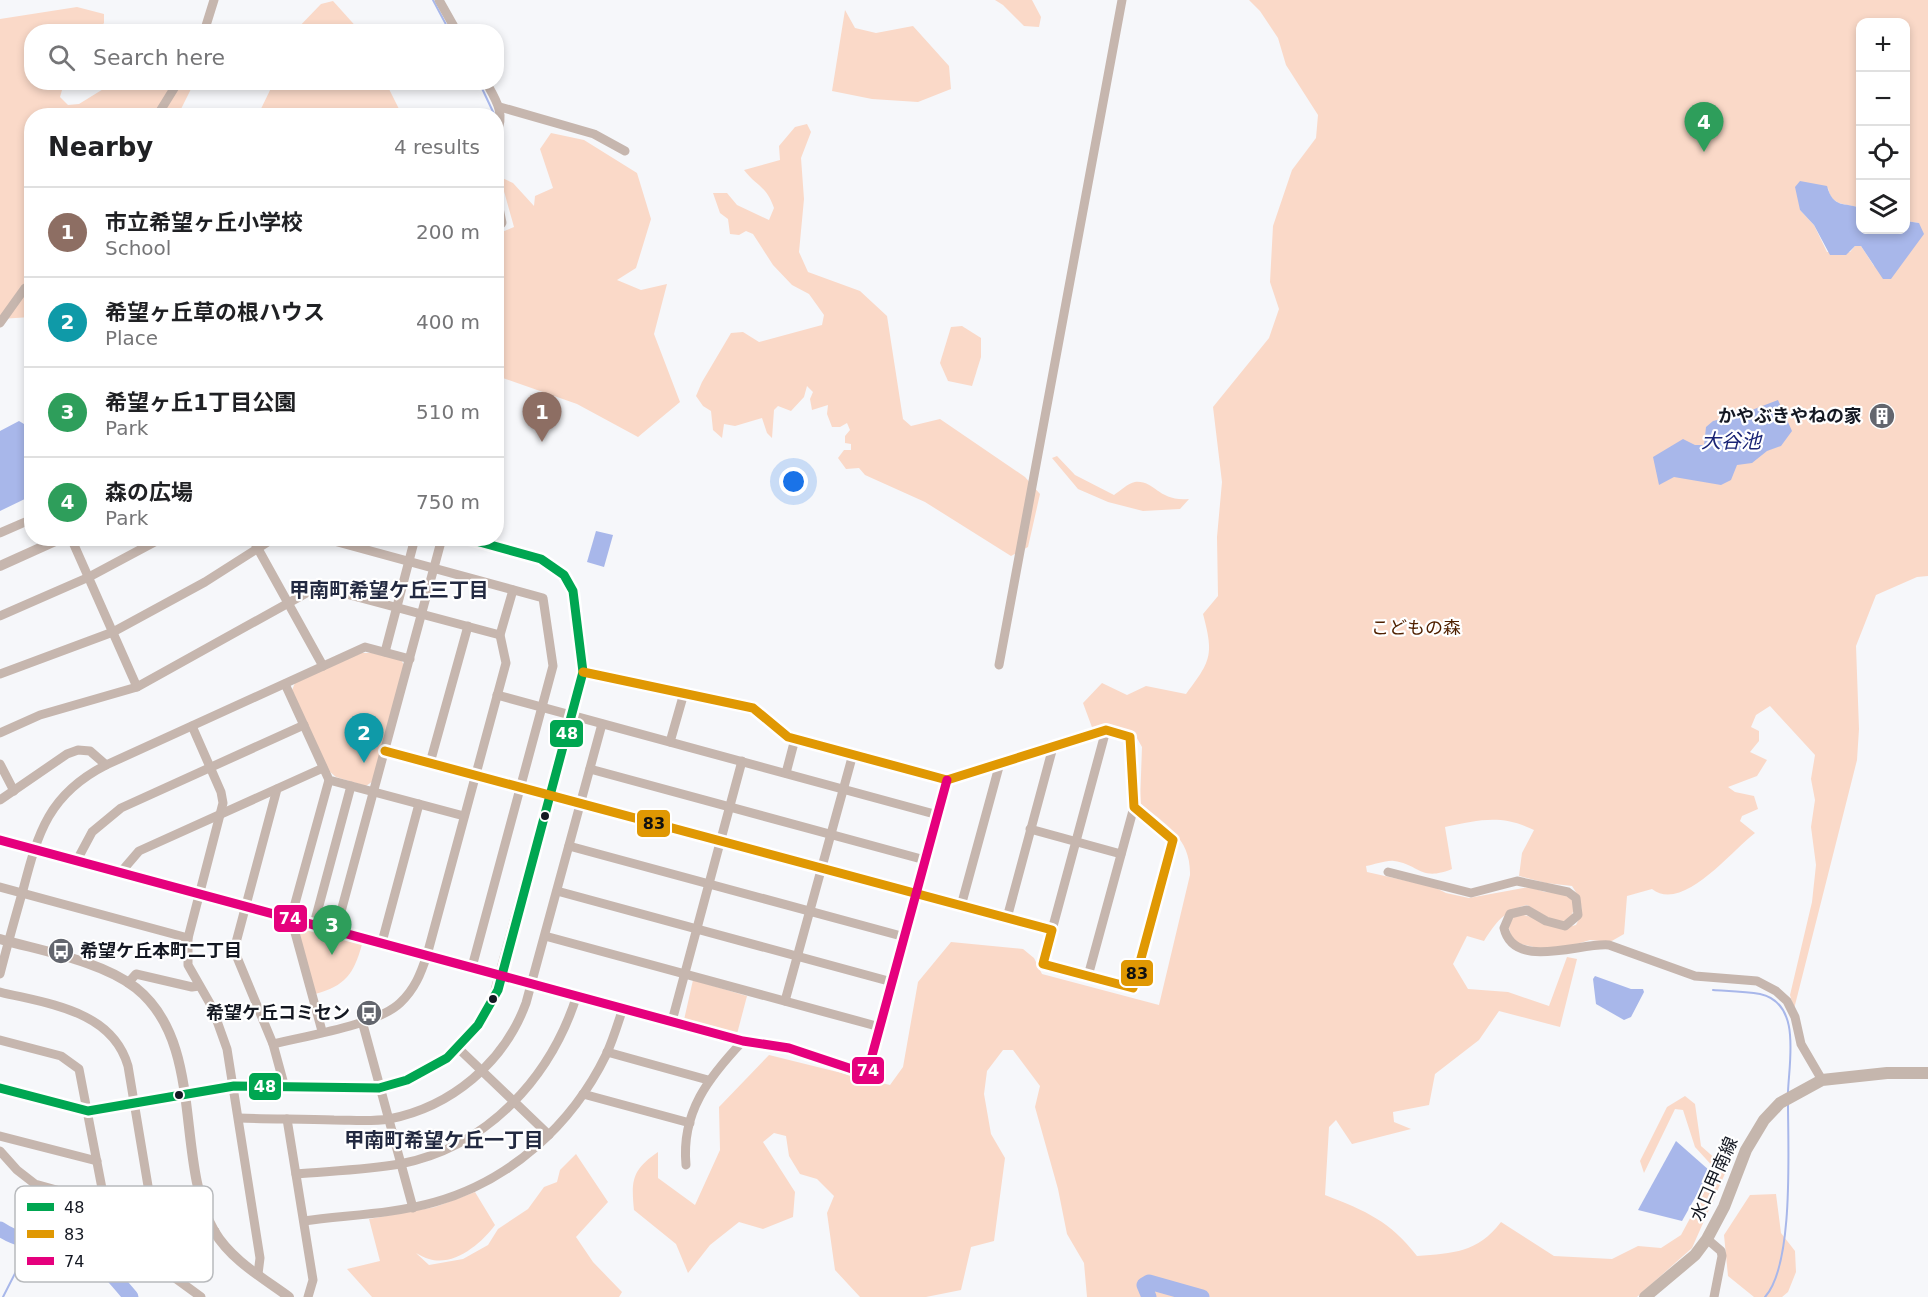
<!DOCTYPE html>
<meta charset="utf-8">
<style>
body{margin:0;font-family:"DejaVu Sans","Noto Sans JP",sans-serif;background:#f2f2f2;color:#202124}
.controls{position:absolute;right:18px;top:18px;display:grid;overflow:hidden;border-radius:12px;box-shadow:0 3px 9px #0003}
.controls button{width:54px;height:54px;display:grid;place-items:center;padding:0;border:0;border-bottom:2px solid #e0e0e0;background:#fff;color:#202124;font:30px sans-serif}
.you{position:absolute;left:794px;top:482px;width:21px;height:21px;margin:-15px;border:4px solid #fff;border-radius:50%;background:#1a73e8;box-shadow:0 0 0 9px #1a73e833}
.badge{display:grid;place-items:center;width:39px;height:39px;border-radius:50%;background:#ea580c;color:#fff;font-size:20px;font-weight:700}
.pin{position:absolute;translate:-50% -50px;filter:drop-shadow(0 2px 3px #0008)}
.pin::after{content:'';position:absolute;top:32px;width:21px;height:18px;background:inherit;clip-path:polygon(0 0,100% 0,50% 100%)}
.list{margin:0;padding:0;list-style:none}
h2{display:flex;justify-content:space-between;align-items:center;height:78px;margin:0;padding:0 24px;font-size:26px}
h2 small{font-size:20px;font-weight:400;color:#757577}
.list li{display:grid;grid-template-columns:39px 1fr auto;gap:18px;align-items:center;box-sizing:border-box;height:90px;padding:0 24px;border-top:2px solid #e0e0e0}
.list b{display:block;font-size:22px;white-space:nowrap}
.list p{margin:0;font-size:20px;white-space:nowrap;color:#757577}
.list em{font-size:20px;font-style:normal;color:#757577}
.icon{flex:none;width:33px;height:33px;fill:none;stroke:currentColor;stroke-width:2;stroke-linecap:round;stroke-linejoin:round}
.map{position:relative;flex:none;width:1928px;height:1297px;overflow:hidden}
.search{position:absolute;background:#fff;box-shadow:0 3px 9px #0003;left:24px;top:24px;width:480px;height:66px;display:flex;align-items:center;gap:15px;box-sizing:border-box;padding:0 21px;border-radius:24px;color:#757577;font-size:22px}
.panel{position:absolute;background:#fff;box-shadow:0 3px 9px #0003;left:24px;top:108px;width:480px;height:438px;border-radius:24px}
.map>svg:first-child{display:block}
.green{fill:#fad9c8;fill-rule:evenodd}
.water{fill:#a8b7ea}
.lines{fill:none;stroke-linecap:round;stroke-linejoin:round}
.stream{stroke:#a8b7ea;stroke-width:2}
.river{stroke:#a8b7ea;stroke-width:15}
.minor{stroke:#c6b6ae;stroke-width:9}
.tertiary{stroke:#c6b6ae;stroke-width:10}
.secondary{stroke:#c5b6ad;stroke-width:12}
.bus-1-casing{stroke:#fff;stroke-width:14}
.bus-2-casing{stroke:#fff;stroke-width:14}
.bus-3-casing{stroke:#fff;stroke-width:14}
.bus-1{stroke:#00a651;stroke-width:9}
.bus-2{stroke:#e09803;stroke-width:9}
.bus-3{stroke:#e5007d;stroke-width:9}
.bus-dot{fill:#141822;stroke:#fff;stroke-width:2}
.labels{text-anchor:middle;stroke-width:4.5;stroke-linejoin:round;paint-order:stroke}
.poi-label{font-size:18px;font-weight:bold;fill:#141822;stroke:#fff;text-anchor:end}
.park-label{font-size:18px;fill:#502100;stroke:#fff}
.street-label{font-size:18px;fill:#141822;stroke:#fff}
.water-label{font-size:20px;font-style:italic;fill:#1a2475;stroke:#fff}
.neighbourhood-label{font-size:20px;font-weight:bold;fill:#232a41;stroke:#fff}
.key{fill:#fff;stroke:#b8babd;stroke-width:1.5}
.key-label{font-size:16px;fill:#141822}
.line-badge{stroke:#fff;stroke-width:2}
.badge-label{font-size:16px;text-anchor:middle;font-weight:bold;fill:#fff}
.pale-badge-label{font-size:16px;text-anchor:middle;font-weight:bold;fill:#111}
</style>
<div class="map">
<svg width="1928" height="1297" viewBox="0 0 1928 1297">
<rect width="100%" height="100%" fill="#f6f7fa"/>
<!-- green -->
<g class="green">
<polygon points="995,0 1032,0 1041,17 1039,27 1024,26 1003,5"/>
<path d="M 1249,0 L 1928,0 L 1928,576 L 1917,577 L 1876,595 L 1856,646 L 1859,729 L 1857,760 L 1794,1009 L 1790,995 L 1812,902 L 1816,865 L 1811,827 L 1815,800 L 1811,779 L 1815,755 L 1770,706 L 1756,715 L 1751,727 L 1759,731 L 1759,741 L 1750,752 L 1767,760 L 1757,776 L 1728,787 L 1735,792 L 1754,796 L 1758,809 L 1742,816 L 1740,821 L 1755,833 C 1731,851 1683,913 1652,889 L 1627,896 L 1624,934 L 1610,942 L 1590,940 L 1570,946 L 1542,949 L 1513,942 L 1508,925 L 1516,914 C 1542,915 1544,933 1576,925 C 1585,909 1582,901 1572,886 L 1546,883 L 1519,876 L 1522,853 L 1534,830 C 1501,814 1480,820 1445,827 L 1452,869 C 1420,882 1419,864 1394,861 C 1386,860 1374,865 1366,866 L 1367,872 L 1434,887 L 1446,893 L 1469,898 L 1529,887 L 1545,892 L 1563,893 L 1573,898 L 1575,907 L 1570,919 L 1557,923 L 1527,905 C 1505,910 1496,922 1484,941 L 1467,936 L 1453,964 L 1468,989 L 1508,992 L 1549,1006 L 1567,957 L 1577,959 L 1560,1027 L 1499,1011 L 1479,1040 L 1435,1074 L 1429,1105 L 1393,1112 L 1394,1122 L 1411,1129 L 1352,1144 L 1336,1120 L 1329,1127 L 1325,1195 C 1366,1211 1390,1221 1417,1256 C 1454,1253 1477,1253 1501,1222 L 1554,1256 L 1612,1259 L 1638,1246 L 1661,1248 L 1681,1235 L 1716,1170 L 1695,1147 L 1683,1110 L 1675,1109 L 1644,1173 L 1640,1161 L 1667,1107 L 1685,1096 L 1695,1104 L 1701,1146 L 1727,1169 L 1692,1248 L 1637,1297 L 1087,1297 L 1084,1263 L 1067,1234 L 1058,1189 L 1035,1107 L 1040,1086 L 1013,1050 L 1003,1050 L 987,1071 L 984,1094 L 991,1134 L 1005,1158 L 994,1241 L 971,1247 L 961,1290 L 926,1297 L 860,1297 L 835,1270 L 827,1213 L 834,1196 L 817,1179 L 800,1174 L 789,1156 L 786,1136 L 774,1133 L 763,1142 L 795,1192 L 793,1217 L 763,1229 L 739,1222 L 710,1245 L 688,1273 L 676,1244 L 634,1210 C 631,1180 632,1170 658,1152 L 658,1178 L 695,1205 L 720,1150 L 719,1107 L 769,1055 L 890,1085 L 903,1067 L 918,982 L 951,942 L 1023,949 L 1034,958 L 1042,974 L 1159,1005 L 1190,875 C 1191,838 1166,825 1140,803 L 1142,747 L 1134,733 L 1107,725 L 1093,730 L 1083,703 L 1102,683 L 1127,695 L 1146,686 L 1186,694 C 1211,661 1214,655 1203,614 L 1218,596 L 1217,537 L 1222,482 L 1213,407 L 1269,338 L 1279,309 L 1270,282 L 1273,226 L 1292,170 L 1316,138 L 1318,115 L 1286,65 L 1278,38 L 1260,11 ZM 1860,22 L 1906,22 L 1906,221 L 1919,223 L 1874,266 L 1861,246 L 1855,246 L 1850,252 L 1827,252 L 1814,225 L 1800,210 L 1828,188 C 1831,207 1847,203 1860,208 Z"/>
<polygon points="333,1 360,31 295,31 321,4"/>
<polygon points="77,7 104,14 104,23 98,31 32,32 32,82 64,83 60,97 68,105 79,104 113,83 194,83 178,115 32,116 31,317 0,319 0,19"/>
<polygon points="845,10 855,28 876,33 913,26 949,66 951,89 918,102 872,99 832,91"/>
<polygon points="274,82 386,83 402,115 258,115"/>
<path d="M 807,124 L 811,132 L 801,158 L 804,199 L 799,252 L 808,272 L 860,291 L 887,316 L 903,419 L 911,426 L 940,419 L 1025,477 L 1040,494 L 1028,547 L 1011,556 L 925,502 L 865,475 L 859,468 L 846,469 L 838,458 L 844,450 L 851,450 L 851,444 L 845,443 L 845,436 L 850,430 L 847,423 L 840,427 L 832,427 L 827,414 L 828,405 L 812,410 L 810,399 L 813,392 L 807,386 L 804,397 L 791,411 L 778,406 L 774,410 L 772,438 L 767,433 L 762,418 L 735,426 L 724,424 L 722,438 L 713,430 L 711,411 L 703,406 L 696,396 L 702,382 L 731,333 L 743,332 L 759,342 L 822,325 L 824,315 L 809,294 L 792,285 L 773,265 L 753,234 L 746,231 L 739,235 L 730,234 L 728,219 L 720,213 L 713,193 L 727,193 L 737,205 L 769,220 L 774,208 C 766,185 757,187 744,170 L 780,160 L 779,146 L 795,127 Z"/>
<polygon points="551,133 584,140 637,173 651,219 636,268 617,280 641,290 667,284 654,334 680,402 638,437 577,404 497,376 497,234 514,227 500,177 513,183 534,206 535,196 553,188 540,149"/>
<polygon points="962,326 981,338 981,357 972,386 948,381 940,363 951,327"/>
<path d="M 1057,456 L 1075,475 L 1114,495 C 1120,491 1128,483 1135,482 C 1155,480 1158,502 1189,499 L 1180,509 L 1143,511 L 1108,502 L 1078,489 L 1052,458 Z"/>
<polygon points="361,653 372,653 401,660 404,665 373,781 366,786 336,777 329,771 292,690 295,683"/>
<path d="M 296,927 L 362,944 C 354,974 345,986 315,994 Z"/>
<polygon points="693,980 747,996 737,1034 684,1020"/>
<path d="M 576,1154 L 608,1202 L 576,1237 L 593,1262 L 622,1292 L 619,1297 L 372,1297 L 347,1269 L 380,1261 L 369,1219 L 435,1207 L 475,1192 L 495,1225 C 482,1243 454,1267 429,1259 C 425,1258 420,1255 416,1253 L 429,1265 L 463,1259 L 488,1245 L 498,1229 L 528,1209 L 544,1187 L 557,1182 L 560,1170 Z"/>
<polygon points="1776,1194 1781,1233 1795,1251 1796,1272 1788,1292 1782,1297 1754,1297 1728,1276 1724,1235 1750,1195"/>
</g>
<!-- water -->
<g class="water">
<path d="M 1800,181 L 1827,186 C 1833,209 1845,202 1860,208 L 1860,230 L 1906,230 L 1906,221 L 1919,223 L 1924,234 L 1891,279 L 1883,279 L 1861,246 L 1855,246 L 1846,255 L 1830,255 L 1814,225 L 1800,210 L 1795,187 Z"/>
<polygon points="1778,400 1792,431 1781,446 1767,451 1752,463 1737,465 1731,480 1721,485 1674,477 1659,485 1653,457 1683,439 1695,445 1704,445 1706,427 1713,421 1744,413"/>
<polygon points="19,421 24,424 24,451 31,463 31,496 0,511 0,431"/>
<polygon points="596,531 613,535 604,567 587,562"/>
<polygon points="1595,976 1631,989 1643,989 1644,992 1631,1017 1624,1020 1596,1004 1593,979"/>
<polygon points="1676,1141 1710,1171 1682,1221 1638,1210"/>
</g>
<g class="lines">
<!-- stream -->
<g class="stream">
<polyline points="433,0 450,32"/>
<polyline points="479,82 495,116"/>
<path d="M 1713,990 C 1728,991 1745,991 1760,994 C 1802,1003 1789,1061 1788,1092"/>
<polyline points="3,1297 31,1242"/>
<path d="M 1765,1297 C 1794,1265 1788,1149 1788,1104"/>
</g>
<!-- river -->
<g class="river">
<path d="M 0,1229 C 30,1249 48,1236 76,1247 C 99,1256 115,1279 131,1297"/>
<polyline points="1149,1297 1144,1285 1149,1282 1202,1297"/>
</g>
<!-- minor -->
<g class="minor">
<polyline points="439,0 457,32"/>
<polyline points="204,32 214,0"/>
<path d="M 486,82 C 496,100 506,114 496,134"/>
<polyline points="500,107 594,134 625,151"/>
<polyline points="157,116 178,82"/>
<polyline points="496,193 502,223 496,229"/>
<polyline points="0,323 25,288 32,286"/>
<polyline points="0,533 32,519"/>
<polyline points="71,538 137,687"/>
<polyline points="252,538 323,666"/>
<polyline points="323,538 543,598 553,666 472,967"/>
<polyline points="0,616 89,577 162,538"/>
<polyline points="385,652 415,538"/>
<polyline points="999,665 1122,0"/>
<polyline points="0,674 113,632 205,582 274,538"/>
<polyline points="285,684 329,780 464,816"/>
<polyline points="497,695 938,815"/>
<polyline points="192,726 221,792 223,803 188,938 188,965 212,1007 227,1049 260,1258 258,1274"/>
<polyline points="0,733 40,715 137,687 310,591 331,590 500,635"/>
<polyline points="670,742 684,693"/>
<polyline points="385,751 1052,930 1043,964 1133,988 1173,840 1134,807 1130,737 1106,730 947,780 788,737 753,708 583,672"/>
<polyline points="430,763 468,626"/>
<polyline points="0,764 14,791"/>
<polyline points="590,769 925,860"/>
<polyline points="786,773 795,739"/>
<polyline points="277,789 234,950 273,1044 285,1088"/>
<polyline points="0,800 67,754 78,750 90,751 106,765"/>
<polyline points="1030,829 1121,854"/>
<polyline points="0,840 743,1041 789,1048 867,1074 947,780"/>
<polyline points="569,846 905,937"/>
<polyline points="77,860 92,832 121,808 304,725"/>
<polyline points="121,872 139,851 323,768"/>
<path d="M 1388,872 L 1471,893 L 1517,881 L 1568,892 L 1576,898 L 1578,915 L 1565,926 L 1546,921 L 1527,910 L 1510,914 L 1504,928 C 1514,971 1581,942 1609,945 L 1695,976 L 1757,981 L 1776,991 L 1787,1001 L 1795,1017 L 1801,1044 L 1822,1080"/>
<polyline points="0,887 188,938"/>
<polyline points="557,891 892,982"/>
<polyline points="961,906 1000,763"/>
<polyline points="1007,918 1053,747"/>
<polyline points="314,924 351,786"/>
<polyline points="336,930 442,538"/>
<polyline points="1052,930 1106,730"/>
<polyline points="545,936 880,1027"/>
<polyline points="382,942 419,804"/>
<path d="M 0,974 C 7,946 15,918 23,890 C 38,832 49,794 106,765 L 365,647 L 410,659"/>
<polyline points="1088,976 1134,807"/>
<polyline points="128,983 136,974 192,987 199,986"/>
<path d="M 0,992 C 48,1004 112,1010 128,1066 L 160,1258 L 171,1275 L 201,1297"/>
<polyline points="785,1001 853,754"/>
<polyline points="362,1021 413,1208"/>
<polyline points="672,1021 742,761"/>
<polyline points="322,1031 291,918 329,780"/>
<polyline points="0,1040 61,1056 79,1069 105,1204"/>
<path d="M 273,1044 C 305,1036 377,1025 400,1003 C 415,989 421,973 427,955 L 506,663 L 500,635 L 513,590"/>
<polyline points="458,1048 549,1135"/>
<polyline points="607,1052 708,1080"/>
<polyline points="0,1088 88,1111 184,1095"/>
<polyline points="583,1094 690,1123"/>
<path d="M 239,1118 C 270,1119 302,1119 334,1120 C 352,1120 371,1122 389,1119 C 451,1107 504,1063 526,1003 L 602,724"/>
<polyline points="287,1119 313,1280 308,1297"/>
<polyline points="0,1136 97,1161"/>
<polyline points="0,1151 17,1170 35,1184 207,1232 215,1231"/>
<path d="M 686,1165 C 681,1112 709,1077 743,1041"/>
<path d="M 296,1174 C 330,1171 366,1170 400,1164 C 488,1147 551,1077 577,995"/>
<path d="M 304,1221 C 347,1215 393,1214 435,1202 C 510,1181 572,1125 606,1055 C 613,1040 618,1023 623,1008"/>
<polyline points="1707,1239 1721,1251 1722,1256 1714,1297"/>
</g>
<!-- tertiary -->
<g class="tertiary">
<polyline points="0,566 62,538"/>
<path d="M 0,939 C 42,951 102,961 136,988 C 206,1044 174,1160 214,1231 C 231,1260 263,1278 289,1297"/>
<polyline points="184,1095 234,1086 379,1088 407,1080 447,1058 469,1036 492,1003 583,672 573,591 564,575 541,559 465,538"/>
</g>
<!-- secondary -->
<polyline class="secondary" points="1645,1297 1695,1255 1707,1239 1724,1207 1746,1150 1764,1120 1780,1103 1822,1080 1887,1073 1928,1073"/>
<!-- bus-1 casing -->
<g class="bus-1-casing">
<polyline id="bus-1" points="0,1088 88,1111 234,1086 379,1088 407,1080 447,1058 478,1025 498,990 583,672 573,591 564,575 541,559 465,538"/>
</g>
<!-- bus-2 casing -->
<g class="bus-2-casing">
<polyline id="bus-2" points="385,751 1052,930 1043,964 1133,988 1173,840 1134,807 1130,737 1106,730 947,780 788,737 753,708 583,672"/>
</g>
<!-- bus-3 casing -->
<g class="bus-3-casing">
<polyline id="bus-3" points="0,840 743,1041 789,1048 867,1074 947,780"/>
</g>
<!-- bus-1 -->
<use href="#bus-1" class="bus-1"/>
<!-- bus-2 -->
<use href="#bus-2" class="bus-2"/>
<!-- bus-3 -->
<use href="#bus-3" class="bus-3"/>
</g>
<!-- icons -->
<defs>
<g id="building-disc" transform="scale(1.35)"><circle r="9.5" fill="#63666e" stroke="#fff"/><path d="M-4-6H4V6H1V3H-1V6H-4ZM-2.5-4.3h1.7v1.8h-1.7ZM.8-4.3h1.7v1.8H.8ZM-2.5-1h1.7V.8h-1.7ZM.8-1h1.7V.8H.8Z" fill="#fff"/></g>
<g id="bus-disc" transform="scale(1.35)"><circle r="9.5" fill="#63666e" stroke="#fff"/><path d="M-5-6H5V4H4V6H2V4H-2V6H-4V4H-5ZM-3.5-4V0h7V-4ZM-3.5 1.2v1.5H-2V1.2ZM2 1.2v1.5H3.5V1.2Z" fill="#fff"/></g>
</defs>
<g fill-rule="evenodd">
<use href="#building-disc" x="1882" y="416"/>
<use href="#bus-disc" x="61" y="951"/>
<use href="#bus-disc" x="369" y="1013"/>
</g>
<!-- markers -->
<g class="bus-dot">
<circle cx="545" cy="816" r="5"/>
<circle cx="493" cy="999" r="5"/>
<circle cx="179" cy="1095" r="5"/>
</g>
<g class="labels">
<!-- poi labels -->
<g class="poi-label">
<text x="1862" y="422">かやぶきやねの家</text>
<text x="80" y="957" text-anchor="start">希望ケ丘本町二丁目</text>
<text x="350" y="1019">希望ケ丘コミセン</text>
</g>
<!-- park labels -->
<g class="park-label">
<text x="1416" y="634">こどもの森</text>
</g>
<!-- street labels -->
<g class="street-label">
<text transform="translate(1714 1179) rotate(-66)" y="6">水口甲南線</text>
</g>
<!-- water labels -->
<g class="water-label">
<text x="1731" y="448">大谷池</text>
</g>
<!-- neighbourhood labels -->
<g class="neighbourhood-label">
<text x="389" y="597">甲南町希望ケ丘三丁目</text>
<text x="444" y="1147">甲南町希望ケ丘一丁目</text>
</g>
</g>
<!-- legend -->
<rect x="15" y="1186" width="198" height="96" rx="9" class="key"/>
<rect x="27" y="1203" width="27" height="8" fill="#00a651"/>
<rect x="27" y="1230" width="27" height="8" fill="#e09803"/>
<rect x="27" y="1257" width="27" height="8" fill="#e5007d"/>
<g class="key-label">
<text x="64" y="1213">48</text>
<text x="64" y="1240">83</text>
<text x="64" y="1267">74</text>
</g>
<g class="line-badge">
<rect x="549" y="719" width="35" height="29" rx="6" fill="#00a651"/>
<rect x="636" y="809" width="35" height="29" rx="6" fill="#e09803"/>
<rect x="273" y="904" width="35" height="29" rx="6" fill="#e5007d"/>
<rect x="1120" y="959" width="34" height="28" rx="6" fill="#e09803"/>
<rect x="851" y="1056" width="34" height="29" rx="6" fill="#e5007d"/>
<rect x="248" y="1072" width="34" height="29" rx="6" fill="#00a651"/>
</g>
<g class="badge-label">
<text x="567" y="739">48</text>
<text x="290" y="924">74</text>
<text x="868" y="1076">74</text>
<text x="265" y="1092">48</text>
</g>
<g class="pale-badge-label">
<text x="654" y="829">83</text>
<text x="1137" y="979">83</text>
</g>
</svg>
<div class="controls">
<button>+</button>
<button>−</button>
<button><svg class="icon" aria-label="locate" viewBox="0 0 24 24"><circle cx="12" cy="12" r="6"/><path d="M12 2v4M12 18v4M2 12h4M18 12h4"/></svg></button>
<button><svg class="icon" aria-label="layers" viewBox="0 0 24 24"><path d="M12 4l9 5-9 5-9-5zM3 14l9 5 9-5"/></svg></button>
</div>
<div class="you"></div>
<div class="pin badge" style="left:542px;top:442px;background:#8d6e63">1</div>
<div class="pin badge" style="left:364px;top:763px;background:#0f9aa8">2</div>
<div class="pin badge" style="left:332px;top:955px;background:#2e9e5b">3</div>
<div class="pin badge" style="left:1704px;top:152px;background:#2e9e5b">4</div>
<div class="search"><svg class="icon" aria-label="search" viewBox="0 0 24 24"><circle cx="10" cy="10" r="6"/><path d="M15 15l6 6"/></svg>Search here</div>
<section class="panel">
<h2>Nearby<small>4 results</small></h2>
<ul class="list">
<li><span class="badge" style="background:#8d6e63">1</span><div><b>市立希望ヶ丘小学校</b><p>School</p></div><em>200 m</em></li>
<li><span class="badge" style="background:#0f9aa8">2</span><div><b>希望ヶ丘草の根ハウス</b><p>Place</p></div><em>400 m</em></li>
<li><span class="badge" style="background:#2e9e5b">3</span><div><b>希望ヶ丘1丁目公園</b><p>Park</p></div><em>510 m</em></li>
<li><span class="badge" style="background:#2e9e5b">4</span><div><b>森の広場</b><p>Park</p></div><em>750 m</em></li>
</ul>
</section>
</div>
